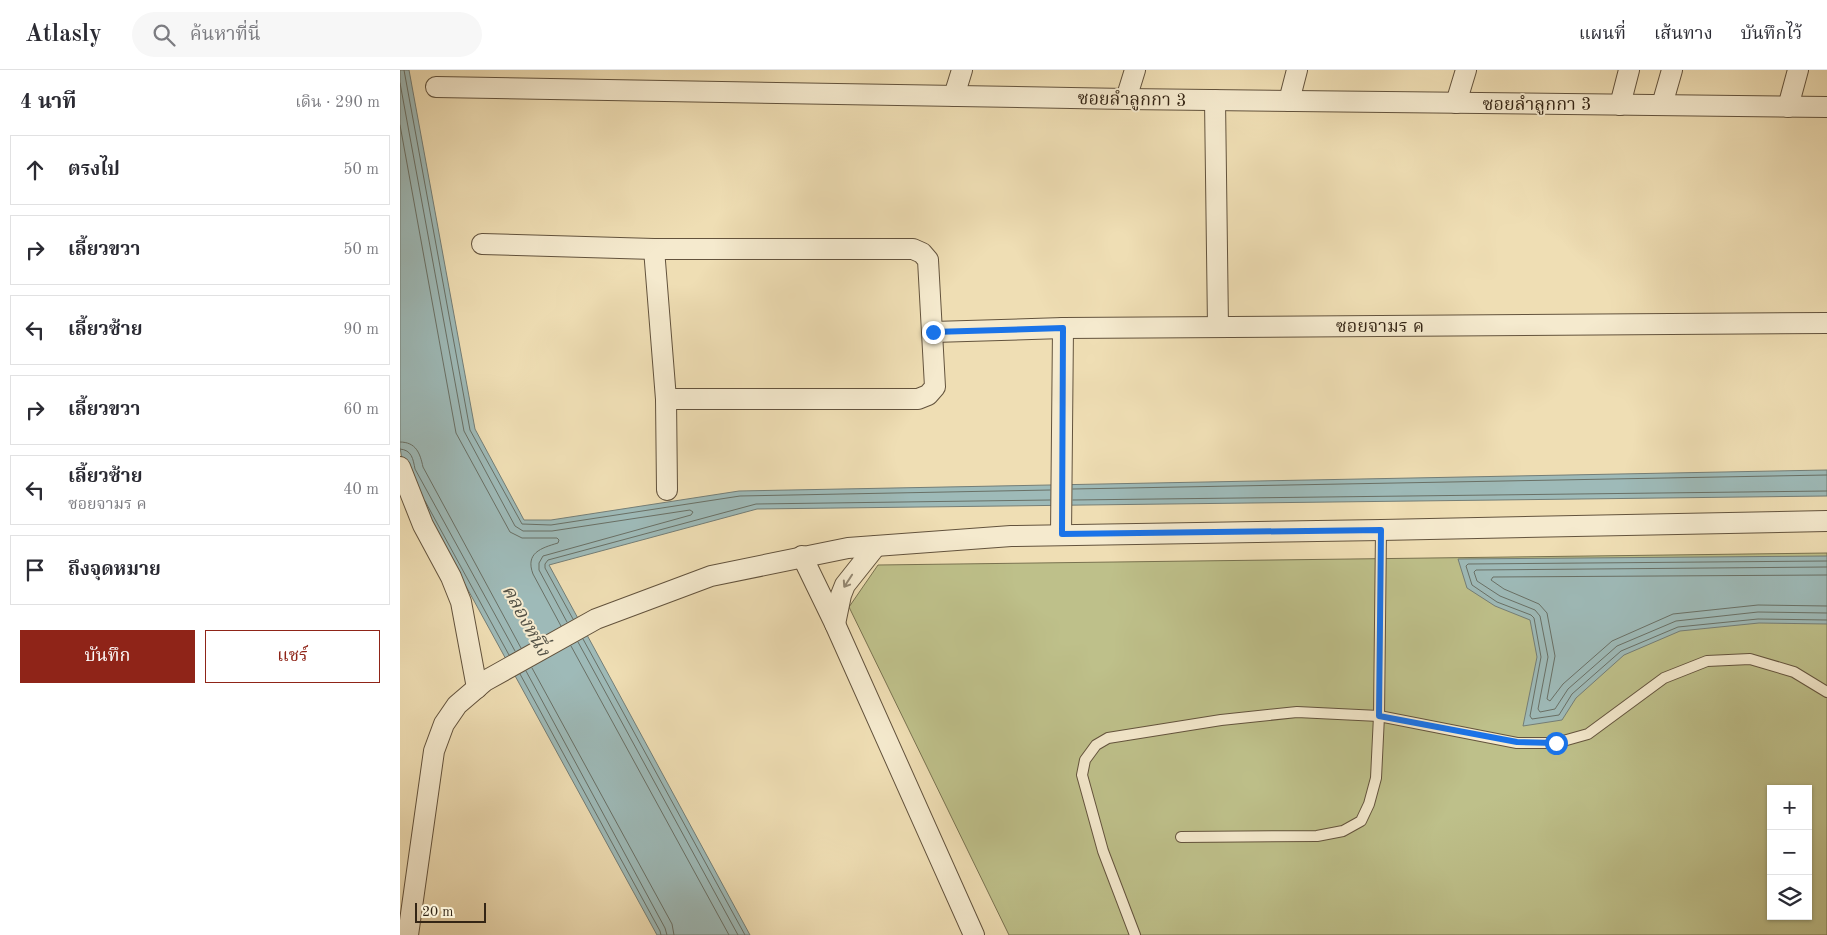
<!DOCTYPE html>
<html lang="th">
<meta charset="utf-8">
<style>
body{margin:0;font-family:"Old Standard TT","Noto Serif Thai",serif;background:#f7f7f7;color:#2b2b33}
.controls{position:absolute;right:15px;bottom:15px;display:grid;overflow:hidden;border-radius:0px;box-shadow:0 1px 4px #0004}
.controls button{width:45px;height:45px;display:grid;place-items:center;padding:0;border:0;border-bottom:1px solid #e1e1e2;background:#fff;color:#2b2b33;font:25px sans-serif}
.scale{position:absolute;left:15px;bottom:12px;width:71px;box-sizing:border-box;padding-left:5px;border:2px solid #342515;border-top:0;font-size:14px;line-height:18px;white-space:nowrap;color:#342515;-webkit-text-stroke:4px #f5eace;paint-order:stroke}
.stop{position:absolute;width:15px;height:15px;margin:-11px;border:4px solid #1a73e8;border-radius:50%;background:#fff}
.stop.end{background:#1a73e8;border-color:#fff;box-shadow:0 1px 5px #0008}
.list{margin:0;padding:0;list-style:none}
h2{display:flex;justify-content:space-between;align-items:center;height:65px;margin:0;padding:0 20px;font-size:21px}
h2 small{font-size:16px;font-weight:400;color:#7c7c81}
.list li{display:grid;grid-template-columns:32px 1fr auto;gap:15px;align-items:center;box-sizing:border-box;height:70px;margin:0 10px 10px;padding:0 10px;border:1px solid #e1e1e2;border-radius:0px}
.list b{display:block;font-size:19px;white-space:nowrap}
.list p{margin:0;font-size:16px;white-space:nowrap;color:#7c7c81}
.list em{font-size:16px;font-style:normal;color:#7c7c81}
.actions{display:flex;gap:10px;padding:15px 20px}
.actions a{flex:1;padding:11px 0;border:1px solid #8f2418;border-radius:0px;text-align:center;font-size:18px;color:#8f2418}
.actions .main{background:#8f2418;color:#fff}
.icon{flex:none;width:28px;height:28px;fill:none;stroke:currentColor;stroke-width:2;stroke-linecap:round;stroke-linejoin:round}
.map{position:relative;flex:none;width:1427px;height:865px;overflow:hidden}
header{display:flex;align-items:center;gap:30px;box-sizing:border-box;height:70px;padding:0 25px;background:#fff;border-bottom:1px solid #e1e1e2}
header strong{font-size:24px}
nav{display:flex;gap:28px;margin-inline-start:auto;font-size:18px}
.search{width:350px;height:45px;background:#f7f7f7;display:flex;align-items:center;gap:12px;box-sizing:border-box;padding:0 18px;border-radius:28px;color:#7c7c81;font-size:19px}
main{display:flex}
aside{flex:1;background:#fff}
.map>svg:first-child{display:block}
.grass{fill:#bec08a;stroke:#797250;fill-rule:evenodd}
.water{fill:#9ebab8;stroke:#747e77}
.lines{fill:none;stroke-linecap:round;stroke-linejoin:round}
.shore{stroke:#697066;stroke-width:1}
.lane-casing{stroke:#63533d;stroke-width:12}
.street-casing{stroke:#63533d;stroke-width:22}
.lane{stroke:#f5eace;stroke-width:10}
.street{stroke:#f5eace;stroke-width:20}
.oneway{stroke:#948872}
.route{stroke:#1a73e8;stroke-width:6}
.labels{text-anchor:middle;stroke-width:4;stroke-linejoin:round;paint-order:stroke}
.street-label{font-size:18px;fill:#342515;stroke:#f5eace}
.water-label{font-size:19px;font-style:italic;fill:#545246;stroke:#f5eace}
</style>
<header>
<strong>Atlasly</strong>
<div class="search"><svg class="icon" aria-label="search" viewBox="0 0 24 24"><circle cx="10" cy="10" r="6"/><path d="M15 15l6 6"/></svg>ค้นหาที่นี่</div>
<nav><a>แผนที่</a><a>เส้นทาง</a><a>บันทึกไว้</a></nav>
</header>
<main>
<aside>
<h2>4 นาที<small>เดิน · 290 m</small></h2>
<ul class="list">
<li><svg class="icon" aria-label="ahead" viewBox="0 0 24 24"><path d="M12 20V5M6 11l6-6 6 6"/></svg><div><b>ตรงไป</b></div><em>50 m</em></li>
<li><svg class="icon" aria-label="right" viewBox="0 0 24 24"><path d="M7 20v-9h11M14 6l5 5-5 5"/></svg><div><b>เลี้ยวขวา</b></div><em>50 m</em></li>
<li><svg class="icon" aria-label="left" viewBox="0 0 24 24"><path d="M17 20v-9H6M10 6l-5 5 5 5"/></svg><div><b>เลี้ยวซ้าย</b></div><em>90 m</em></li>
<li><svg class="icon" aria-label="right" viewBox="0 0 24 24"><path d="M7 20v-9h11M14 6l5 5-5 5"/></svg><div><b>เลี้ยวขวา</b></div><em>60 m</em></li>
<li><svg class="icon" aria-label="left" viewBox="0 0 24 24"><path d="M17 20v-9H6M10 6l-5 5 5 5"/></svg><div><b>เลี้ยวซ้าย</b><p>ซอยจามร ค</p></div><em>40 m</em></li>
<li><svg class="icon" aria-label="arrive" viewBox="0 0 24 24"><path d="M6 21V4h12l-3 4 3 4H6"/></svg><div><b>ถึงจุดหมาย</b></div></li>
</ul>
<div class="actions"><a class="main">บันทึก</a><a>แชร์</a></div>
</aside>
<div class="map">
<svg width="1427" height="865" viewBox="0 0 1427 865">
<rect width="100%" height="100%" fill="#efdeb4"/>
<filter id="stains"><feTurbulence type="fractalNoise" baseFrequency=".004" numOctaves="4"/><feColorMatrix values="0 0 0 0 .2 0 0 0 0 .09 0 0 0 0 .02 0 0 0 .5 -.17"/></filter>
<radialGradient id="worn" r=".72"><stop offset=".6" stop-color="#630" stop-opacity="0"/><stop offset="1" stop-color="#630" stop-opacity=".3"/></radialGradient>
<!-- grass -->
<path class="grass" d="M 1427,483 L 1427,865 L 609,865 L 449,537 L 478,495 ZM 1371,719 L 1408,719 L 1408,846 L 1371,846 Z"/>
<!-- water -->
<g class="water">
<polygon points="0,0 9,0 75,359 124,450 151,450 339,421 1427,400 1427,426 357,439 149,495 350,865 257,865 4,403 0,377"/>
<polygon points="1427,486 1427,554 1359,553 1280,561 1224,585 1176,628 1162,650 1123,656 1137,587 1130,550 1095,536 1067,518 1058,489"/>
</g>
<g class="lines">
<!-- shore -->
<g class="shore">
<polyline points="4,0 70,360 122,454 151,455 340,426 650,420"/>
<polyline points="0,13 64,361 115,456 123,461 152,461 290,440 293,442 291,445 143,486 139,493 139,500 167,552"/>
<path d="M 0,55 L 56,363 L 110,462 L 122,468 L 157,468 L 159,470 L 158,473 C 141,478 125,483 133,504 L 161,556"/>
<path d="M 0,372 C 16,372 20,383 23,397 L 121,578"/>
<path d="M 0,379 C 12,380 13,389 15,399 L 115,581"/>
<polyline points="673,419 1427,405"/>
<polyline points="673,430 1427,421"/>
<polyline points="25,431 109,585"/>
<polyline points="1427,491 1068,494 1066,496 1072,515 1097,532 1131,545 1134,548 1141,587 1130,646 1132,649 1159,645 1172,624 1221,581 1278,557 1358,549 1427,550"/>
<polyline points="1427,497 1076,500 1074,502 1077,511 1100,526 1135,540 1140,546 1148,587 1138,639 1140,642 1155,639 1168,619 1217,576 1276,551 1358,542 1427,543"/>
<polyline points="1427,505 1093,507 1091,510 1104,519 1139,534 1147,543 1155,586 1147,629 1150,631 1163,614 1212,571 1273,544 1358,535 1427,536"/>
<polyline points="173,549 145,498 145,494 148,490 356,434 650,430"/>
<polyline points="183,569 345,865"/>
<polyline points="178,572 338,865"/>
<polyline points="171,576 329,865"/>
<polyline points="132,598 272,854 274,865"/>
<polyline points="126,601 265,858 267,865"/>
<polyline points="120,604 260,861 261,865"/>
</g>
<!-- lane casing -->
<g class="lane-casing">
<g id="lane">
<polyline points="781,767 917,766 943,761 961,751 969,734 976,708 979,646 981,460"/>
<polyline points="735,865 703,781 682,705 685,690 696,675 708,668 821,650 897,642 979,646 1117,673 1156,673 1188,664 1264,608 1307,591 1350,589 1394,602 1427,622"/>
</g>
</g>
<!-- street casing -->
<g class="street-casing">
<g id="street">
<polyline points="36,17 726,29 1427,37"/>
<polyline points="554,26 562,0"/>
<polyline points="726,29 735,0"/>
<polyline points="815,30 818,257"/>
<polyline points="889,31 897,0"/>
<polyline points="1056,33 1066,0"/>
<polyline points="1220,35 1229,0"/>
<polyline points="1262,35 1272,0"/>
<polyline points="1388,37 1398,0"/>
<polyline points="82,174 254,179 513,179 522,183 528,190 535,317 528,325 518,329 266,329"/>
<polyline points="254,179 266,329 267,420"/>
<polyline points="533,262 663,258 1427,253"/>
<polyline points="0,397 23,455 51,507 61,532 77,618"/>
<polyline points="661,465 663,258"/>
<polyline points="402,486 435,554 574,865"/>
<polyline points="435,554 441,525 445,515 476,476"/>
<polyline points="8,865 34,681 44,654 57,635 85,611 196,549 311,506 448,478 611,466 981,460 1427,451"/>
</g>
</g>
<!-- lane -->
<use href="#lane" class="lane"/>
<!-- street -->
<use href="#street" class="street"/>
</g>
<!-- one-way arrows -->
<defs><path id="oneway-shaft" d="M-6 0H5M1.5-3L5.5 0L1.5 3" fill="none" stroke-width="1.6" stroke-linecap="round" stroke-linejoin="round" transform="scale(1.25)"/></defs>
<use class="oneway" href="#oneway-shaft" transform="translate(448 511) rotate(123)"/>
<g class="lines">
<!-- route -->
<polyline class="route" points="533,262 663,258 662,464 981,460 979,646 1117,672 1156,673"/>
</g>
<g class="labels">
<!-- street labels -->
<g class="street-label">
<text transform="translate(732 29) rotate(1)" y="6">ซอยลำลูกกา 3</text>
<text x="1137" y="40">ซอยลำลูกกา 3</text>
<text x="980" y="262">ซอยจามร ค</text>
</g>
<!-- water labels -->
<g class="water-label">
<text transform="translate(127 550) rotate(61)" y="7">คลองหนึ่ง</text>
</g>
</g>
<rect width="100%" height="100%" filter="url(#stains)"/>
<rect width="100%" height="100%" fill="url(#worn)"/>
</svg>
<div class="controls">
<button>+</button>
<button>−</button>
<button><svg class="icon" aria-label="layers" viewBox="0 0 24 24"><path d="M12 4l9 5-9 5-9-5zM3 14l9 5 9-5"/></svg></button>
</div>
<div class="scale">20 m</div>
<div class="stop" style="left:1156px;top:673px"></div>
<div class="stop end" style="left:533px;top:262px"></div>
</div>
</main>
